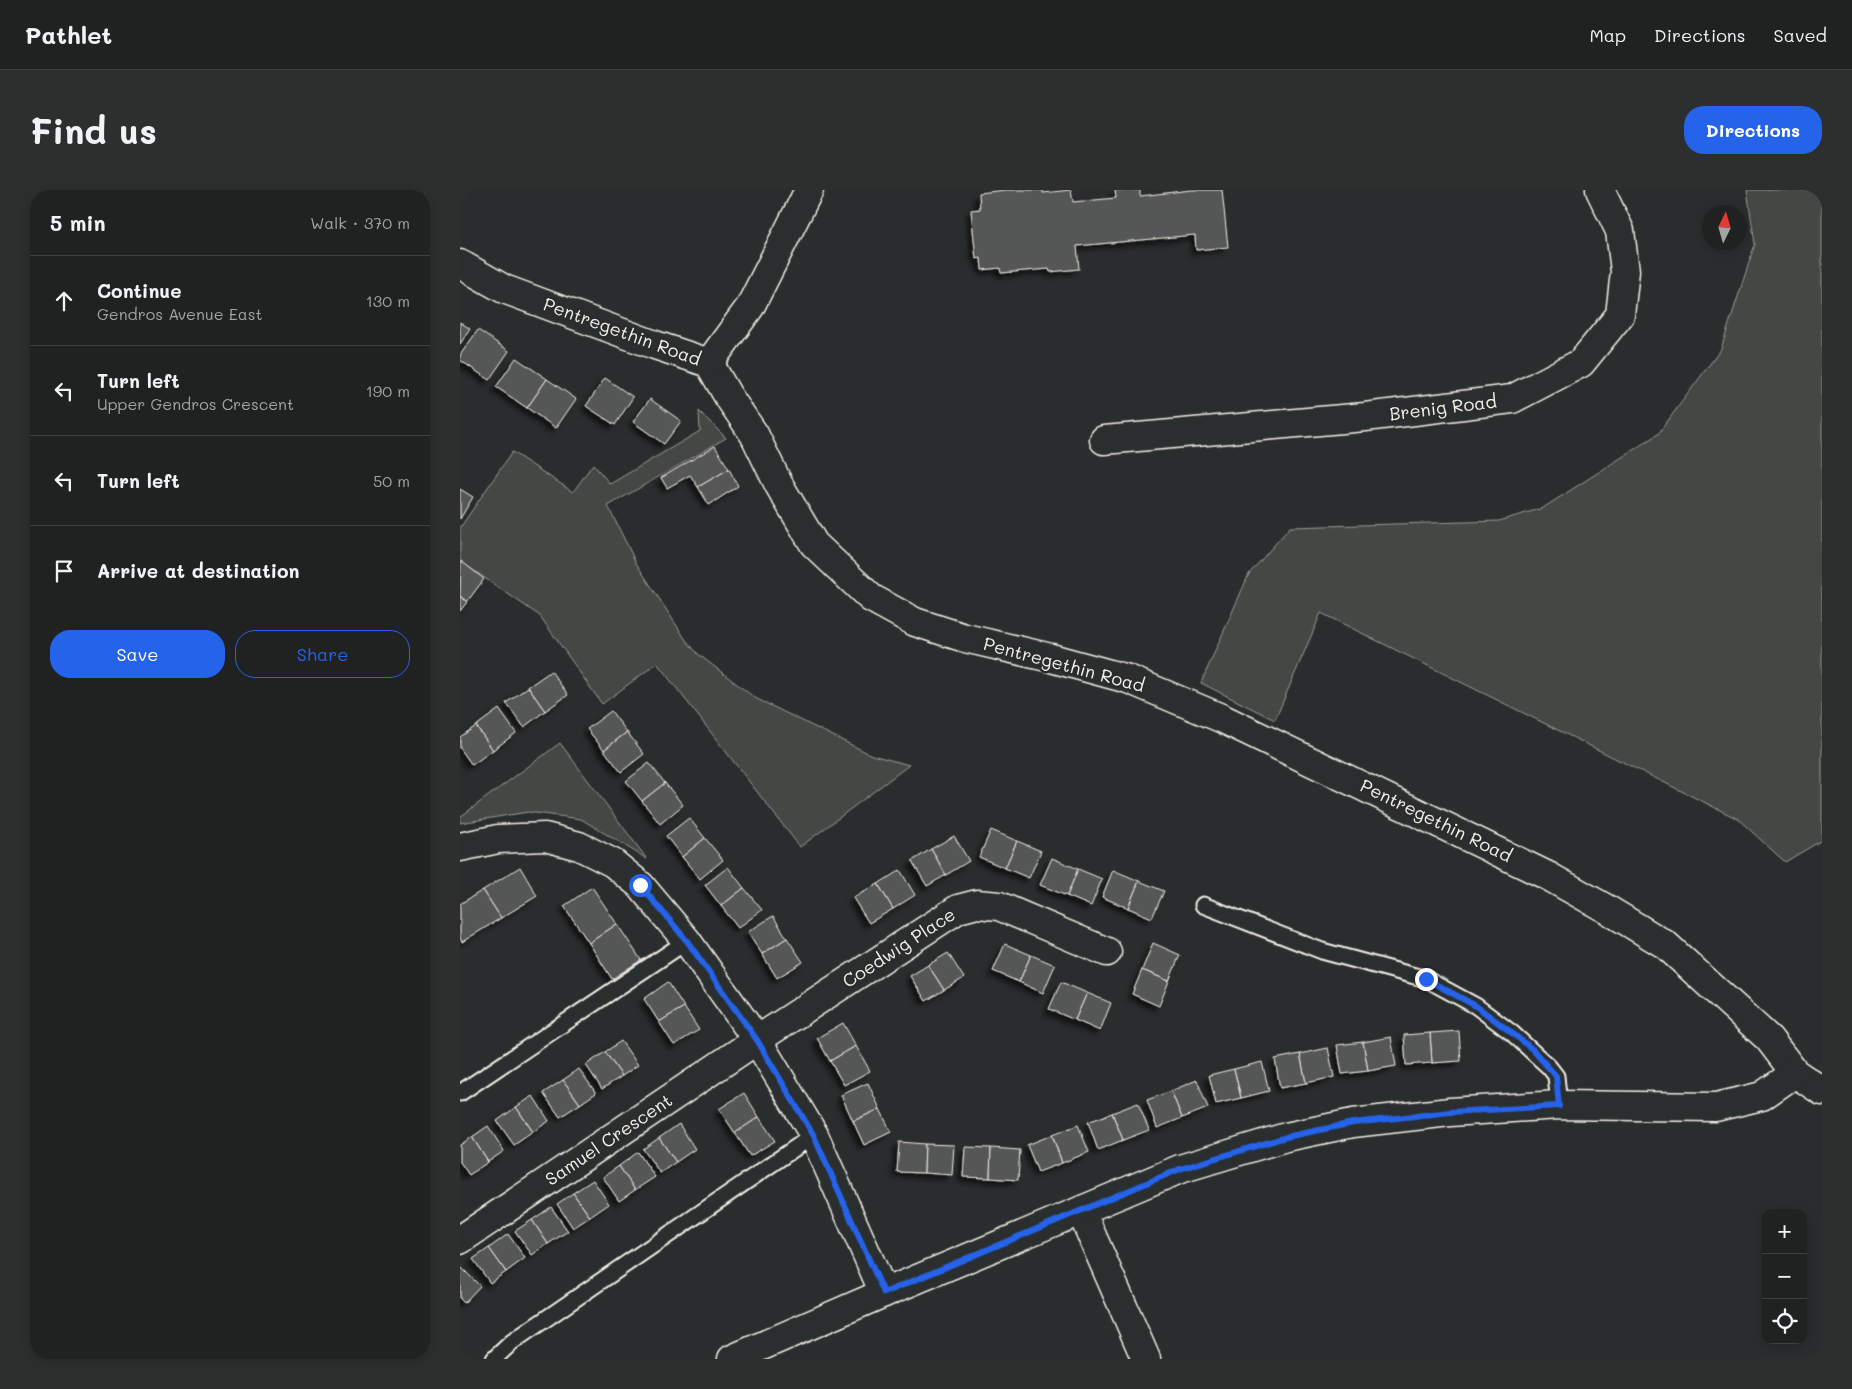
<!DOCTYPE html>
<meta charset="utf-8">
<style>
body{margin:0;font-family:Mali,sans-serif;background:#2d2f2f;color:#f1f3f6}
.controls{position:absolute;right:15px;bottom:15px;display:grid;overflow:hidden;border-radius:10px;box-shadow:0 2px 12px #0003}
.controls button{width:45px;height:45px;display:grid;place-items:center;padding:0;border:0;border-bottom:1px solid #3d3f40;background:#202222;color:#f1f3f6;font:25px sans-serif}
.compass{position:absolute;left:1242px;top:15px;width:45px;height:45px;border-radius:50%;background:#202222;box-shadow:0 2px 12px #0003;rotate:5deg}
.stop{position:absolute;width:15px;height:15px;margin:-11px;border:4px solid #2563eb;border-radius:50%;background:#fff}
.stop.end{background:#2563eb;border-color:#fff;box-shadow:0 1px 5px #0008}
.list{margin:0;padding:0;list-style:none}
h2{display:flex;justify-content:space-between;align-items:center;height:65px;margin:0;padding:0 20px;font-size:21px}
h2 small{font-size:16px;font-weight:400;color:#a2a4a5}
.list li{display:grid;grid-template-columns:32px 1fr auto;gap:15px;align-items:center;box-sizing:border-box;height:90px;padding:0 20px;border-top:1px solid #3d3f40}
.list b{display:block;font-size:19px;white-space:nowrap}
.list p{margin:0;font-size:16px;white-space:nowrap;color:#a2a4a5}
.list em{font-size:16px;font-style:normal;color:#a2a4a5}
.actions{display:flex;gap:10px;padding:15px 20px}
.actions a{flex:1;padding:11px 0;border:1px solid #2563eb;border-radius:20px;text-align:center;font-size:18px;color:#2563eb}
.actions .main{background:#2563eb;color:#fff}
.icon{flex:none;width:28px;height:28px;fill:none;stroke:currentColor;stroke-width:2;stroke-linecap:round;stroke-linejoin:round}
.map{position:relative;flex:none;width:1362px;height:1169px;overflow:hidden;border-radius:20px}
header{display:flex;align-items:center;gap:30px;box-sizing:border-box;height:70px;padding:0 25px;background:#202222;border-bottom:1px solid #3d3f40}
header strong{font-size:24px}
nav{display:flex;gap:28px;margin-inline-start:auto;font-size:18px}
.intro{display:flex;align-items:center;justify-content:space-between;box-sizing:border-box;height:120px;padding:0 30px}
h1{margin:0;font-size:35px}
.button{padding:12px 22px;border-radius:20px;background:#2563eb;color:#fff;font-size:18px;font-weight:700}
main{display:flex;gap:30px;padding:0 30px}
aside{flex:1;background:#202222;border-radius:20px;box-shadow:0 2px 12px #0003}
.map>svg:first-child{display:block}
.green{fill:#444645;stroke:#9c9c96}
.building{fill:#555756;stroke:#f4f1e8;filter:url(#shadow)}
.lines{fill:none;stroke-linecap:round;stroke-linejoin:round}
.lane-casing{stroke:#f4f1e8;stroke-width:19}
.street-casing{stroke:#f4f1e8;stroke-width:31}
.secondary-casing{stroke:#f4f1e8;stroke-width:31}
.lane{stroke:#2a2d2e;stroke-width:15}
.street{stroke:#2a2d2e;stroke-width:28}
.secondary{stroke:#2a2d2e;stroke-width:28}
.route{stroke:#2563eb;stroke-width:6}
.labels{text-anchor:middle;stroke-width:5;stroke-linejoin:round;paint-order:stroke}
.street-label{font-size:18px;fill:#f4f1e8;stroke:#2a2d2e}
</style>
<header>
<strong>Pathlet</strong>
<nav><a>Map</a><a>Directions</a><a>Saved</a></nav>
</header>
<div class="intro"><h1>Find us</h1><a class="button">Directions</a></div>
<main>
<aside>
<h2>5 min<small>Walk · 370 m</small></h2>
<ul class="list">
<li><svg class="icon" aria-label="ahead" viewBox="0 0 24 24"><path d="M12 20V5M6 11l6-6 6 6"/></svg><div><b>Continue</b><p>Gendros Avenue East</p></div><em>130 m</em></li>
<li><svg class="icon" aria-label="left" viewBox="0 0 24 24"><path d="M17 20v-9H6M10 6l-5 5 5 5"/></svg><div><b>Turn left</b><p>Upper Gendros Crescent</p></div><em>190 m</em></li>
<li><svg class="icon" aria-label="left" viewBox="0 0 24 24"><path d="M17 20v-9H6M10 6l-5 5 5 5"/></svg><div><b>Turn left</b></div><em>50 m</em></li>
<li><svg class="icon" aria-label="arrive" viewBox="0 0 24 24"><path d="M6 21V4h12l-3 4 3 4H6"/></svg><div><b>Arrive at destination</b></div></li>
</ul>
<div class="actions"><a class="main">Save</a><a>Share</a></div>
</aside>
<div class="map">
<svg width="1362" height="1169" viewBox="0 0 1362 1169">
<defs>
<filter id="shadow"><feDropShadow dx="-4.5" dy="4.5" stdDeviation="2.5" flood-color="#0009"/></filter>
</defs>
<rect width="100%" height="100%" fill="#2a2d2e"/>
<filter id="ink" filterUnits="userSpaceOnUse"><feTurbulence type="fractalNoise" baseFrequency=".02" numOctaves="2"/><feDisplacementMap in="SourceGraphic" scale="10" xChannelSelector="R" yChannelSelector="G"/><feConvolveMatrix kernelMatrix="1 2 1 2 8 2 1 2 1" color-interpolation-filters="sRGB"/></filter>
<g filter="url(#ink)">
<!-- green -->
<g class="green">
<polygon points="1287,0 1362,0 1362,650 1325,672 1278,629 861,423 815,530 741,493 789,384 830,337 1039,331 1083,318 1198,244 1261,159 1295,54"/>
<polygon points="239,221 266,248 148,316 176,373 226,450 238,464 295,508 412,565 449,575 340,657 197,473 142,514 80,426 0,371 0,338 52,262 113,302 133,274 150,294 240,241"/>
<polygon points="100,553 187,669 121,629 68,622 0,633 0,627"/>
</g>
<!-- building -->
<g class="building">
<polygon points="546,0 583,0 583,3 611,0 613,12 656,8 655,0 680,0 680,6 731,0 762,0 768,57 736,60 735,45 617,56 619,79 590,82 589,79 541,83 540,78 522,80 521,68 516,69 511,20 520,19 519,3"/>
<polygon points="0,132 10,139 0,154"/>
<polygon points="18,140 49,161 29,190 0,170 0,165"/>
<polygon points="56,168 87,189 67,218 36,197"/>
<polygon points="145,188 173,207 155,235 126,216"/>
<polygon points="87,189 116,209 96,238 67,218"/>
<polygon points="190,209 221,231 204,254 173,232"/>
<polygon points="255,256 269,279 238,297 230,285 207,298 201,288"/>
<polygon points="269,279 278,296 249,315 238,297"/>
<polygon points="0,299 13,307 0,329"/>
<polygon points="1,371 24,389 7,412 0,406"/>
<polygon points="0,406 7,412 0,421"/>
<polygon points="91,481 108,505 85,521 68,497"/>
<polygon points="68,497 85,521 64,537 46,513"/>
<polygon points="39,519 56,543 33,560 16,536"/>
<polygon points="151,521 167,542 144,560 127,539"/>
<polygon points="16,536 33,560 12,575 0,558 0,547"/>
<polygon points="167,542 184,564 161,582 144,560"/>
<polygon points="189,573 205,593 182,611 166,591"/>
<polygon points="205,593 223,615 200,634 182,611"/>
<polygon points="229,628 245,648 222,667 206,646"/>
<polygon points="531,640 557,651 545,678 519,667"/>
<polygon points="494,646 509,671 486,685 471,659"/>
<polygon points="245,648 263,670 240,689 222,667"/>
<polygon points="557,651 581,661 569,688 545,678"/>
<polygon points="471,659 486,685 467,696 452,671"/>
<polygon points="592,668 618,679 607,706 580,695"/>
<polygon points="60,677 77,706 41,728 23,700"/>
<polygon points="268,677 284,698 261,716 245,695"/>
<polygon points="618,679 642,689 631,716 607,706"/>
<polygon points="440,680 455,705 433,719 418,694"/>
<polygon points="653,680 679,691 668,718 642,707"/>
<polygon points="679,691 704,701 692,728 668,718"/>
<polygon points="418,694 433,719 409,733 393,708"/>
<polygon points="132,697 157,734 129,753 104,716"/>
<polygon points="284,698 302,720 278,738 261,716"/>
<polygon points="23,700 41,728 2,752 0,748 0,714"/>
<polygon points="313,726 327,748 302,764 288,742"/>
<polygon points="157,734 181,770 152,789 129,753"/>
<polygon points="327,748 343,772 317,788 302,764"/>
<polygon points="693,753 720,765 709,791 682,780"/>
<polygon points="545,754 571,765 559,792 533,781"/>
<polygon points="488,763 504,788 484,800 468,775"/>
<polygon points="571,765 595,775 583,803 559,792"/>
<polygon points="468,775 484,800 466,811 450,786"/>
<polygon points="682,780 709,791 699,816 672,804"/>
<polygon points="208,792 224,817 199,832 184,809"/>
<polygon points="601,792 627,803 615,830 589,819"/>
<polygon points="627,803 651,813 640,841 615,830"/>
<polygon points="224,817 239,840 214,855 199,832"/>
<polygon points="383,833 396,856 370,871 357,848"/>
<polygon points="999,841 1001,871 972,873 970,843"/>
<polygon points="970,843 972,873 946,875 944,845"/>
<polygon points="931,847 936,876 908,881 903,852"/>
<polygon points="161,851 178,875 162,886 145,862"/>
<polygon points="903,852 908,881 882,884 877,855"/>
<polygon points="396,856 410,881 384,895 370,871"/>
<polygon points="868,858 874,887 846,893 840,864"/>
<polygon points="145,862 162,886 142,899 126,875"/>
<polygon points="840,864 846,893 820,898 815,869"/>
<polygon points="802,872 809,901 781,908 774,879"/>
<polygon points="119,879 136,903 120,914 103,890"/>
<polygon points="774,879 781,908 756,914 749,885"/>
<polygon points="103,890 120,914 100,927 83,903"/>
<polygon points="737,890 748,918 722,928 711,901"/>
<polygon points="408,893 420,919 393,931 381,905"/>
<polygon points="711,901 722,928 697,938 687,910"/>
<polygon points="284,903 299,927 275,943 259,919"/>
<polygon points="73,906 89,931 73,942 56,917"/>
<polygon points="678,913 689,940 663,950 652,923"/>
<polygon points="56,917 73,942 54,955 37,931"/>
<polygon points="420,919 431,942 404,955 393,931"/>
<polygon points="652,923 663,950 638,960 628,932"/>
<polygon points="299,927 315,951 290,966 275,943"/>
<polygon points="219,934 235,959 216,972 199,948"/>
<polygon points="618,935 629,962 602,973 592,945"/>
<polygon points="28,936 44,961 28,972 12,947"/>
<polygon points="592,945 602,973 578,982 567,955"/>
<polygon points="12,947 28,972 9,985 0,972 0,955"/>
<polygon points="199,948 216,972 200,983 183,959"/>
<polygon points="439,952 465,954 464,983 437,982"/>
<polygon points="465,954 494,955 492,985 464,983"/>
<polygon points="505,957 531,958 530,988 503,987"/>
<polygon points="531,958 560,960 558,990 530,988"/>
<polygon points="178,962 195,987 175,1000 159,976"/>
<polygon points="159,976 175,1000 159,1011 143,987"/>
<polygon points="133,990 149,1014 130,1027 113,1003"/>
<polygon points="113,1003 130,1027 113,1038 97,1014"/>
<polygon points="91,1017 108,1041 88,1054 72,1030"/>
<polygon points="72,1030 88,1054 72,1065 55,1041"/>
<polygon points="48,1044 65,1068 46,1082 29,1058"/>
<polygon points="29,1058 46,1082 30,1093 13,1069"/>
<polygon points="0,1076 20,1096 4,1113 0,1109"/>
</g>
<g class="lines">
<!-- lane casing -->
<g class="lane-casing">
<g id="lane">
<polyline points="743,715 862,761 966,789 1016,816 1052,843 1089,877 1096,886 1099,915"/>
<polyline points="0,903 227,751"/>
<polyline points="34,1169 52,1152 354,945"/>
</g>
</g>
<!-- street casing -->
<g class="street-casing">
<g id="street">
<polyline points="644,250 905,227 1052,209 1121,173 1160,125 1165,81 1160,41 1140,0"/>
<polyline points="0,657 38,649 85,647 119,656 153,673 180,695 227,751 297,850 354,945 424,1103"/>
<polyline points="621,1021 686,1169"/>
<polyline points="0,1050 297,850 498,719 517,714 539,716 647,762"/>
</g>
</g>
<!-- secondary casing -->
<g class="secondary-casing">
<g id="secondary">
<polyline points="0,74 44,99 195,155 249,173 268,206 294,244 319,295 354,354 411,408 455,432 505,448 591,468 668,489 761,528 1088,686 1145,718 1206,755 1309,849 1335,883 1362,901"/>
<polyline points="249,173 290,117 349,0"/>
<polyline points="272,1169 424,1103 720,979 826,947 893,933 990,922 1099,915 1256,917 1302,906 1335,883"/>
</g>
</g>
<!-- lane -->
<use href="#lane" class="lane"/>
<!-- street -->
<use href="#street" class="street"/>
<!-- secondary -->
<use href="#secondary" class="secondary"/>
</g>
</g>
<g class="lines" filter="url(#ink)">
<!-- route -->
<polyline class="route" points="180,695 227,751 297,850 354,946 424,1103 720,979 826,947 893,933 990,922 1099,916 1096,886 1072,859 1052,843 1016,816 966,789"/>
</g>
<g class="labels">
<!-- street labels -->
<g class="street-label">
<text transform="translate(162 142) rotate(20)" y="6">Pentregethin Road</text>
<text transform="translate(983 218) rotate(-7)" y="6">Brenig Road</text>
<text transform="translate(604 475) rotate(15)" y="6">Pentregethin Road</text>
<text transform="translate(976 631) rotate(26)" y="6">Pentregethin Road</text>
<text transform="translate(439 758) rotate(-33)" y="6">Coedwig Place</text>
<text transform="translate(149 950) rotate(-34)" y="6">Samuel Crescent</text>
</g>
</g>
</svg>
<div class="controls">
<button>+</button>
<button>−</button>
<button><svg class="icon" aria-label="locate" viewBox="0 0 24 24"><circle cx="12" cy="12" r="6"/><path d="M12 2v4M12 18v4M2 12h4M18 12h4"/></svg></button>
</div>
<svg class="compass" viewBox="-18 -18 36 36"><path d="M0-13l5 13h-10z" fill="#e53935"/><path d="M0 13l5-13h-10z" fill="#a2a4a5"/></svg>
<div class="stop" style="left:180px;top:695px"></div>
<div class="stop end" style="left:966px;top:789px"></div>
</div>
</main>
